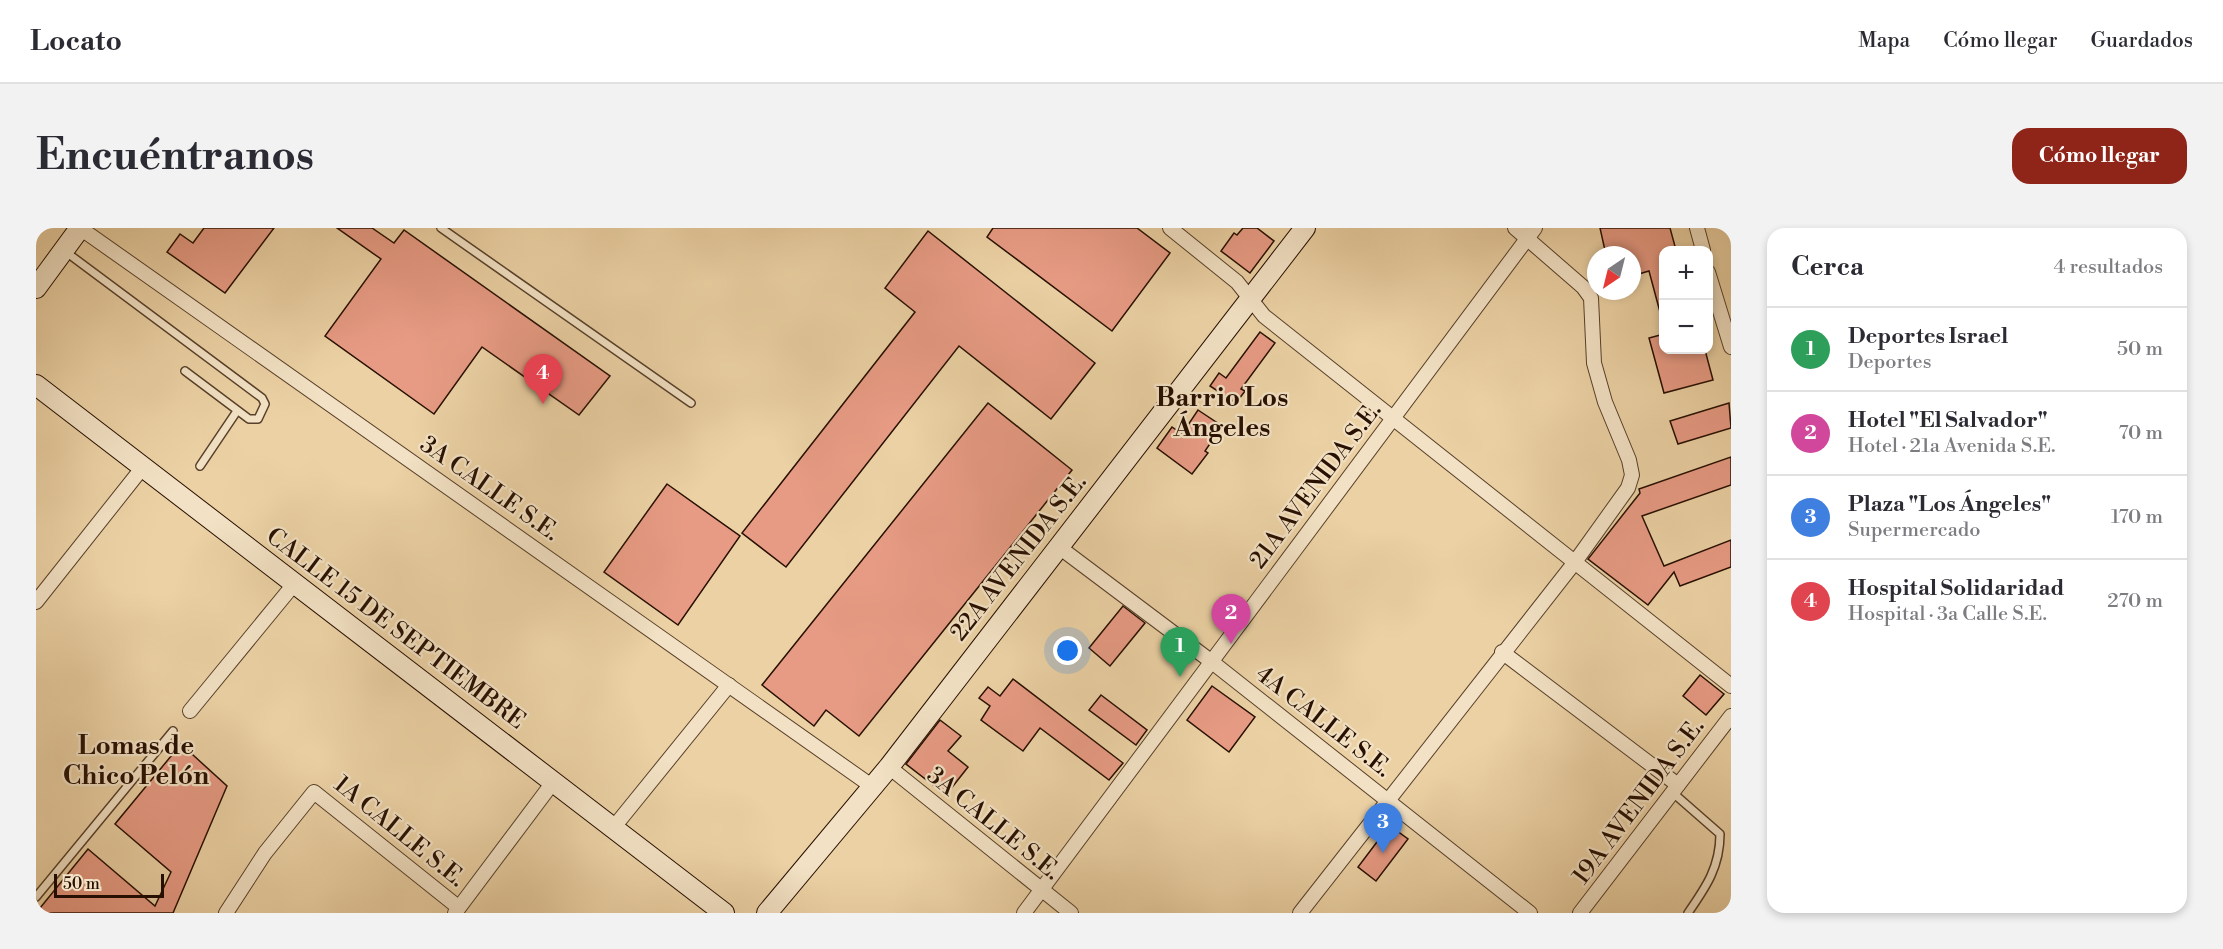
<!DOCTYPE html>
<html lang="es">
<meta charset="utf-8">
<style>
body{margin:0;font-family:"Libre Bodoni",serif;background:#f2f2f3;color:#2b2b33}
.controls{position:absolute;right:18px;top:18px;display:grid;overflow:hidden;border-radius:12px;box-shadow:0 3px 9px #0003}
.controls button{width:54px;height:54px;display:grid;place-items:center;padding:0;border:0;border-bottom:2px solid #e1e1e2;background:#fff;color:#2b2b33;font:30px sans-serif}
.compass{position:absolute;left:1551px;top:18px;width:54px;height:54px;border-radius:50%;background:#fff;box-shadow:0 3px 9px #0003;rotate:215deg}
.scale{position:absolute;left:18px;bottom:15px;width:110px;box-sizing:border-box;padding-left:6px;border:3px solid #270f01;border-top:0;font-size:16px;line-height:21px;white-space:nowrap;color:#270f01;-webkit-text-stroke:4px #f2e1c4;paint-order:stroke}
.you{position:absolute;left:1032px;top:423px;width:21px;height:21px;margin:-15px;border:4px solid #fff;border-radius:50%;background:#1a73e8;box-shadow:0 0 0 9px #1a73e833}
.badge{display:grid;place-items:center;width:39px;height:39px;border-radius:50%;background:#8f2418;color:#fff;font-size:20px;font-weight:700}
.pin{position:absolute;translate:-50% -50px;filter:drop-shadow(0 2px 3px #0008)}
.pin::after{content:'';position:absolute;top:32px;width:21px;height:18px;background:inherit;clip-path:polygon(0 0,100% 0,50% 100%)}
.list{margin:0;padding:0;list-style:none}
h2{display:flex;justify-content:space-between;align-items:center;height:78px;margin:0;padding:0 24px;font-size:26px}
h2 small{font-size:20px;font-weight:400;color:#7c7c81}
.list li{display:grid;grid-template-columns:39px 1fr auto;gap:18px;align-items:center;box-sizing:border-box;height:84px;padding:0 24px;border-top:2px solid #e1e1e2}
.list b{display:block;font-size:22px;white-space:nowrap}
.list p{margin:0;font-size:20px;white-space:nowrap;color:#7c7c81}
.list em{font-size:20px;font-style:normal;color:#7c7c81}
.map{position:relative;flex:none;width:1695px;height:685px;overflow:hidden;border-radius:18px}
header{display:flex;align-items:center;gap:36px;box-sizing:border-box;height:84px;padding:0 30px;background:#fff;border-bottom:2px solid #e1e1e2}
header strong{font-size:28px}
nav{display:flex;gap:33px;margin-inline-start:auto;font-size:21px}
.intro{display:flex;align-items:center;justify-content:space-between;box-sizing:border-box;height:144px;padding:0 36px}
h1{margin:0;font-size:42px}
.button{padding:15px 27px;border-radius:18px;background:#8f2418;color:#fff;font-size:21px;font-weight:700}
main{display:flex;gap:36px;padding:0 36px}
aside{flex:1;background:#fff;border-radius:18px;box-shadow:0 3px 9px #0003}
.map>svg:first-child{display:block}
.building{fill:#e79b84;stroke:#270f01;stroke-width:1.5}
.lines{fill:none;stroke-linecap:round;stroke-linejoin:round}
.lane-casing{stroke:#58402a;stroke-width:10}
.street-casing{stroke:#58402a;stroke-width:16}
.secondary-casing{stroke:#270f01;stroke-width:22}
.lane{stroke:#f2e1c4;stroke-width:7}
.street{stroke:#f2e1c4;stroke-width:14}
.secondary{stroke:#f2e1c4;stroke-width:20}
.labels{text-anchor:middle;stroke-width:4.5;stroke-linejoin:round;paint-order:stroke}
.street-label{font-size:24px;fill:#270f01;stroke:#f2e1c4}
.neighbourhood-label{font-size:26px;font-weight:bold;fill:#270f01;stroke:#f2e1c4}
</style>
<header>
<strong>Locato</strong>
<nav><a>Mapa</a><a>Cómo llegar</a><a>Guardados</a></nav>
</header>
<div class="intro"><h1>Encuéntranos</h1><a class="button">Cómo llegar</a></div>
<main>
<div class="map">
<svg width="1695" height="685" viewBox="0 0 1695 685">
<rect width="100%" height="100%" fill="#ebd1a4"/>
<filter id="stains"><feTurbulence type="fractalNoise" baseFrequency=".00333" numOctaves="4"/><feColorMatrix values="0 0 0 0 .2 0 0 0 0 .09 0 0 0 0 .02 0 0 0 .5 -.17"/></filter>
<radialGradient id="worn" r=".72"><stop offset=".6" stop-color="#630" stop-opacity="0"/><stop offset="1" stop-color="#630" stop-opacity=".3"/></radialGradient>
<!-- building -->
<g class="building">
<polygon points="168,0 238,0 189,65 131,24 144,6 157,15"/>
<polygon points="301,0 336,0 358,15 368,2 574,148 543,187 446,119 398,186 289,108 345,31"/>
<polygon points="957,0 1101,0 1134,25 1076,103 951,9"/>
<polygon points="1207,0 1221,0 1238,13 1214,45 1185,23 1198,5 1201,7"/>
<polygon points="1564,0 1634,0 1640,22 1628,22 1628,83 1624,84 1613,43 1596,48 1596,27 1570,27"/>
<polygon points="892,3 1059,135 1015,191 923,118 750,339 706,305 879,84 849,60"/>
<polygon points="1224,104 1239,115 1205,161 1209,163 1200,175 1174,158 1183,145 1190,150"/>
<polygon points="1628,106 1628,122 1669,122 1677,152 1628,165 1613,110"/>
<polygon points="952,175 1036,242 823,508 790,482 778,498 726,457"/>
<polygon points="1693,175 1695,200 1642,216 1634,193"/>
<polygon points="1162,182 1186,198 1169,223 1172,225 1156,246 1121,220 1136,199 1146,206"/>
<polygon points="1695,229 1695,257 1606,288 1628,338 1695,312 1695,339 1644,358 1638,344 1612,377 1552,331 1604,265 1603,261"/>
<polygon points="631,256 704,308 642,397 568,344"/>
<polygon points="1087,378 1109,395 1074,438 1053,420"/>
<polygon points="1664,447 1688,466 1670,487 1647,468"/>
<polygon points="977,451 1087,535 1073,552 1004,500 987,523 945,492 954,478 943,470 952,459 964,468"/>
<polygon points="1176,458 1219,489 1193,524 1151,492"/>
<polygon points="1065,467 1111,502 1100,517 1053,482"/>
<polygon points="904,492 925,508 912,523 932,539 910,567 870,536"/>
<polygon points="145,516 191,558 137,685 0,685 52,621 119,678 135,644 79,596"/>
<polygon points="1357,600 1372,611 1340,653 1322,639 1350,602"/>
</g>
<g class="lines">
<!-- lane casing -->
<g class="lane-casing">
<g id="lane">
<polyline points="405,0 655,175"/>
<polyline points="30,24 226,170 229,176 222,191 213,191 149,143"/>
<polyline points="164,238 201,183"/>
<path d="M 1636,564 L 1684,606 C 1684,639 1670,659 1652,685"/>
<polyline points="0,669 137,503"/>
</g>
</g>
<!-- street casing -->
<g class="street-casing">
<g id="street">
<polyline points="44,0 837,559"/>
<polyline points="1134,0 1201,54 1228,88 1695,458"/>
<polyline points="1661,0 1667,22"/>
<polyline points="1672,44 1695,119"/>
<polyline points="1023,319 1176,434 1494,685"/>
<polyline points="0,374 107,239"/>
<polyline points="1466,424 1642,557"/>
<polyline points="154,483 259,355"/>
<polyline points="853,539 1035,685"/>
<polyline points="578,599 693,457"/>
<polyline points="190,685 229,625 278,564 422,679"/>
<polyline points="419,685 518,553"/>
<polyline points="988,685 1499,0"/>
<polyline points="1264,685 1539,334 1592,260 1596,247 1593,232 1569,174 1558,135 1555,70 1547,59 1479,0"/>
<polyline points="1544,685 1695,488"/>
</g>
</g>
<!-- secondary casing -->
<g class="secondary-casing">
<g id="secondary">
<polyline points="0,60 44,0"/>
<polyline points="0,157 688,685"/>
<polyline points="731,685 853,539 1269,0"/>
</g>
</g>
<!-- lane -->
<use href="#lane" class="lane"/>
<!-- street -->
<use href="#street" class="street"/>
<!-- secondary -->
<use href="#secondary" class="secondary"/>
</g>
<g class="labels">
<!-- street labels -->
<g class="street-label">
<text transform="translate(1279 257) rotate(-53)" y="8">21A AVENIDA S.E.</text>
<text transform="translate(454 260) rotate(35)" y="8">3A CALLE S.E.</text>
<text transform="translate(982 329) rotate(-52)" y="8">22A AVENIDA S.E.</text>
<text transform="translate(360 400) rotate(37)" y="8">CALLE 15 DE SEPTIEMBRE</text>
<text transform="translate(1288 493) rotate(38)" y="8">4A CALLE S.E.</text>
<text transform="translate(1602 573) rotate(-53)" y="8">19A AVENIDA S.E.</text>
<text transform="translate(958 595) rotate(39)" y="8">3A CALLE S.E.</text>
<text transform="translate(364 603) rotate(39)" y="8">1A CALLE S.E.</text>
</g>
<!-- neighbourhood labels -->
<g class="neighbourhood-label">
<text x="1186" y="178">Barrio Los<tspan x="1186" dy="30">Ángeles</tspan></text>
<text x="100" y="526">Lomas de<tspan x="100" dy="30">Chico Pelón</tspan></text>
</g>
</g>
<rect width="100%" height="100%" filter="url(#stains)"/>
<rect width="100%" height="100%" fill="url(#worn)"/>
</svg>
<div class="controls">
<button>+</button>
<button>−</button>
</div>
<svg class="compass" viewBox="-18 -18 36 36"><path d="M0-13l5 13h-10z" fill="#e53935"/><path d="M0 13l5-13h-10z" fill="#7c7c81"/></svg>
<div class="scale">50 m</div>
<div class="you"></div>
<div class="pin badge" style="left:1144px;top:449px;background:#2e9e5b">1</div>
<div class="pin badge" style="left:1195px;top:416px;background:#d1479c">2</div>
<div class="pin badge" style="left:1347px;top:625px;background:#3f7fe0">3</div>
<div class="pin badge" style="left:507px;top:176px;background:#e0444e">4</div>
</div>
<aside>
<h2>Cerca<small>4 resultados</small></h2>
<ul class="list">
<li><span class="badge" style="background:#2e9e5b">1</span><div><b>Deportes Israel</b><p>Deportes</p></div><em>50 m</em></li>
<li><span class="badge" style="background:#d1479c">2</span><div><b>Hotel &quot;El Salvador&quot;</b><p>Hotel · 21a Avenida S.E.</p></div><em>70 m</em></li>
<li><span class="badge" style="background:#3f7fe0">3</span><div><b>Plaza &quot;Los Ángeles&quot;</b><p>Supermercado</p></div><em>170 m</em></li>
<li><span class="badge" style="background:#e0444e">4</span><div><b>Hospital Solidaridad</b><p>Hospital · 3a Calle S.E.</p></div><em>270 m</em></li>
</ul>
</aside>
</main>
